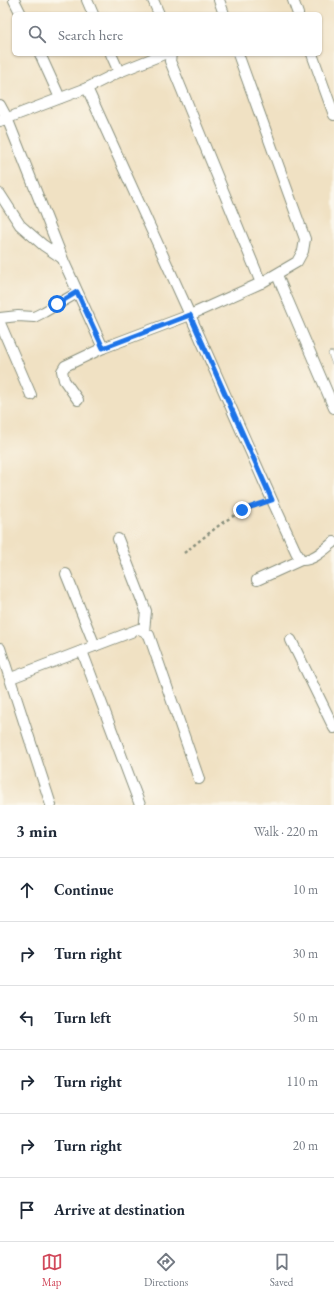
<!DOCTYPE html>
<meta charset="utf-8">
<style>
body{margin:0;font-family:"EB Garamond",serif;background:#f2f2f3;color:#1f2937}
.stop{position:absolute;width:12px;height:12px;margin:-9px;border:3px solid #1a73e8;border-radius:50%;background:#fff}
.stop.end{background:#1a73e8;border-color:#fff;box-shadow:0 1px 4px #0008}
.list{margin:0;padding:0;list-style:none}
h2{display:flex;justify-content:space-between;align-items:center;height:52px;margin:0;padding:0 16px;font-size:17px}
h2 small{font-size:13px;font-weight:400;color:#747a83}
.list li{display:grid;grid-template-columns:26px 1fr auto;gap:12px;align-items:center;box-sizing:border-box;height:64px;padding:0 16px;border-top:1px solid #e0e1e3}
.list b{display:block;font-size:15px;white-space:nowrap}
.list em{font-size:13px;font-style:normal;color:#747a83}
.icon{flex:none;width:22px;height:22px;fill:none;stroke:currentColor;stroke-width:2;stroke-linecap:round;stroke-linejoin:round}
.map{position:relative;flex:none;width:334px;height:805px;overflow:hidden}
.search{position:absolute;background:#fff;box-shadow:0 1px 3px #0004;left:12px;right:12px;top:12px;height:44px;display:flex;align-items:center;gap:10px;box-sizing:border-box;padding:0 14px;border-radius:6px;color:#747a83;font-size:15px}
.sheet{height:436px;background:#fff}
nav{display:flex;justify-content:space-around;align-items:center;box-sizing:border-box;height:56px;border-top:1px solid #e0e1e3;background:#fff;font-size:11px;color:#747a83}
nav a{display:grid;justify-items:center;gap:2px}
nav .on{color:#d1495b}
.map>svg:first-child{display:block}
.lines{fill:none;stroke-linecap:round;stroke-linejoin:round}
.service-casing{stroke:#888f7c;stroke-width:6}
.minor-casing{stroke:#888f7c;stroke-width:12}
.path{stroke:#888f7c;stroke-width:2.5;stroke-dasharray:3 3;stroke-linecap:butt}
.service{stroke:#fff;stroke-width:5}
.minor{stroke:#fff;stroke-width:10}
.route{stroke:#1a73e8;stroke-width:5}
</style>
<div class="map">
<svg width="334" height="805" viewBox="0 0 334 805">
<rect width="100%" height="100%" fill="#fbf7ec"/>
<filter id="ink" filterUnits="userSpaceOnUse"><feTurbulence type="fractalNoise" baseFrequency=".025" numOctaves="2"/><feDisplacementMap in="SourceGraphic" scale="8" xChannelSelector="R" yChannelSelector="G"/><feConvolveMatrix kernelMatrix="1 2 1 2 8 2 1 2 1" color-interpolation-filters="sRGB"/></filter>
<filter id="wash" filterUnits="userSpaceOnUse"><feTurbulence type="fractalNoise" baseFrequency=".012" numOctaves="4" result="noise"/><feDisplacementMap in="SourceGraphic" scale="16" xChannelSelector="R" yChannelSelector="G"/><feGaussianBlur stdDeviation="0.9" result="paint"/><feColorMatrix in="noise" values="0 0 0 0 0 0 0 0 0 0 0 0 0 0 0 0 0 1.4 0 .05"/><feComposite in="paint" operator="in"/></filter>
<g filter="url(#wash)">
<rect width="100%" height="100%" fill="#f0e1c3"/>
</g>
<g filter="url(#ink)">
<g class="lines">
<!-- service casing -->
<g class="service-casing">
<polyline id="service" points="331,354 334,362"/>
</g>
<!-- minor casing -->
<g class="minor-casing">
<g id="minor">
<polyline points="14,0 21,14"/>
<polyline points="87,0 93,14"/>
<polyline points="153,0 159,14"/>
<polyline points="219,0 224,14"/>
<polyline points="293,0 298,14"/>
<polyline points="40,54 60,98"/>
<polyline points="111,54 119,72"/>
<polyline points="171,54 170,61 261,283"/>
<polyline points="312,54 334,115"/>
<path d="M 87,88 L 190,315 L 272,500 L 296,552 L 301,560 C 313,561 325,549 334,542"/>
<polyline points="0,105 7,118 64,262 103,348"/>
<polyline points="0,121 87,88 119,72 164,54"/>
<polyline points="0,194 20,225 43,245 62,258"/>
<polyline points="277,275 334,408"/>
<polyline points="0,318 18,316 34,317 44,312 77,293"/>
<polyline points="0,323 31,395"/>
<polyline points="78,400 64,380 62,371 65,366 103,348 190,315 261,283 297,262 303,251 305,239 238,54"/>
<polyline points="118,539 146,611 144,631"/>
<polyline points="66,574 95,646"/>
<polyline points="257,580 301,560"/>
<polyline points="291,640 334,728"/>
<polyline points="0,648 51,805"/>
<polyline points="82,651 140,805"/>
<polyline points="11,678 139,629 144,631 149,635 199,779"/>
</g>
</g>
<!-- path -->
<polyline class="path" points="184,553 222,523 243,510 262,504"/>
<!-- service -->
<use href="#service" class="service"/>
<!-- minor -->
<use href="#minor" class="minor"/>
</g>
</g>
<g class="lines" filter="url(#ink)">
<!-- route -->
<polyline class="route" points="57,304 77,292 103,348 190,315 272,500 242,510"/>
</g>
</svg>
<div class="stop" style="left:57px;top:304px"></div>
<div class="stop end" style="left:242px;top:510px"></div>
<div class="search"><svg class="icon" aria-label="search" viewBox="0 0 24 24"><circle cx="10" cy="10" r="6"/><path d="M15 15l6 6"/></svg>Search here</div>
</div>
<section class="sheet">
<h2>3 min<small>Walk · 220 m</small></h2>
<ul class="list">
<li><svg class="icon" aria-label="ahead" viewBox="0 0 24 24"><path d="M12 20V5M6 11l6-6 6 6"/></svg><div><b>Continue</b></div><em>10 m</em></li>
<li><svg class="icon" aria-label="right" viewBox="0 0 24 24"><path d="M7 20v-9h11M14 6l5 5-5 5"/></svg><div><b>Turn right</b></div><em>30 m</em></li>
<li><svg class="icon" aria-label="left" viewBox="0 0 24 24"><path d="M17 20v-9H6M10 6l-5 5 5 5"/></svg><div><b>Turn left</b></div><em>50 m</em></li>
<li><svg class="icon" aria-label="right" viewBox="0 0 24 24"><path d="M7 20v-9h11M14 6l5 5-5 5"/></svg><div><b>Turn right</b></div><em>110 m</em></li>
<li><svg class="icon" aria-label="right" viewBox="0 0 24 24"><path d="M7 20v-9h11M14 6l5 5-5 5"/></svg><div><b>Turn right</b></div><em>20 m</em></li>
<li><svg class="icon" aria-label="arrive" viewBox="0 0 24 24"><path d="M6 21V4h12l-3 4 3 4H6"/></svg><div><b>Arrive at destination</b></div></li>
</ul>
</section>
<nav>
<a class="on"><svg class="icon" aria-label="map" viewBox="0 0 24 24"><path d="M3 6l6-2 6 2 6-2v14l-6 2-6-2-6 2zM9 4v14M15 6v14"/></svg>Map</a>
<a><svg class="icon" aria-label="directions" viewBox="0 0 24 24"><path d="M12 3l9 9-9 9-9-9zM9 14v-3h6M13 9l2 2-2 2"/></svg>Directions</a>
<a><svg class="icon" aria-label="saved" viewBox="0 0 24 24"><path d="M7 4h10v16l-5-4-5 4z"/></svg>Saved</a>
</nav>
